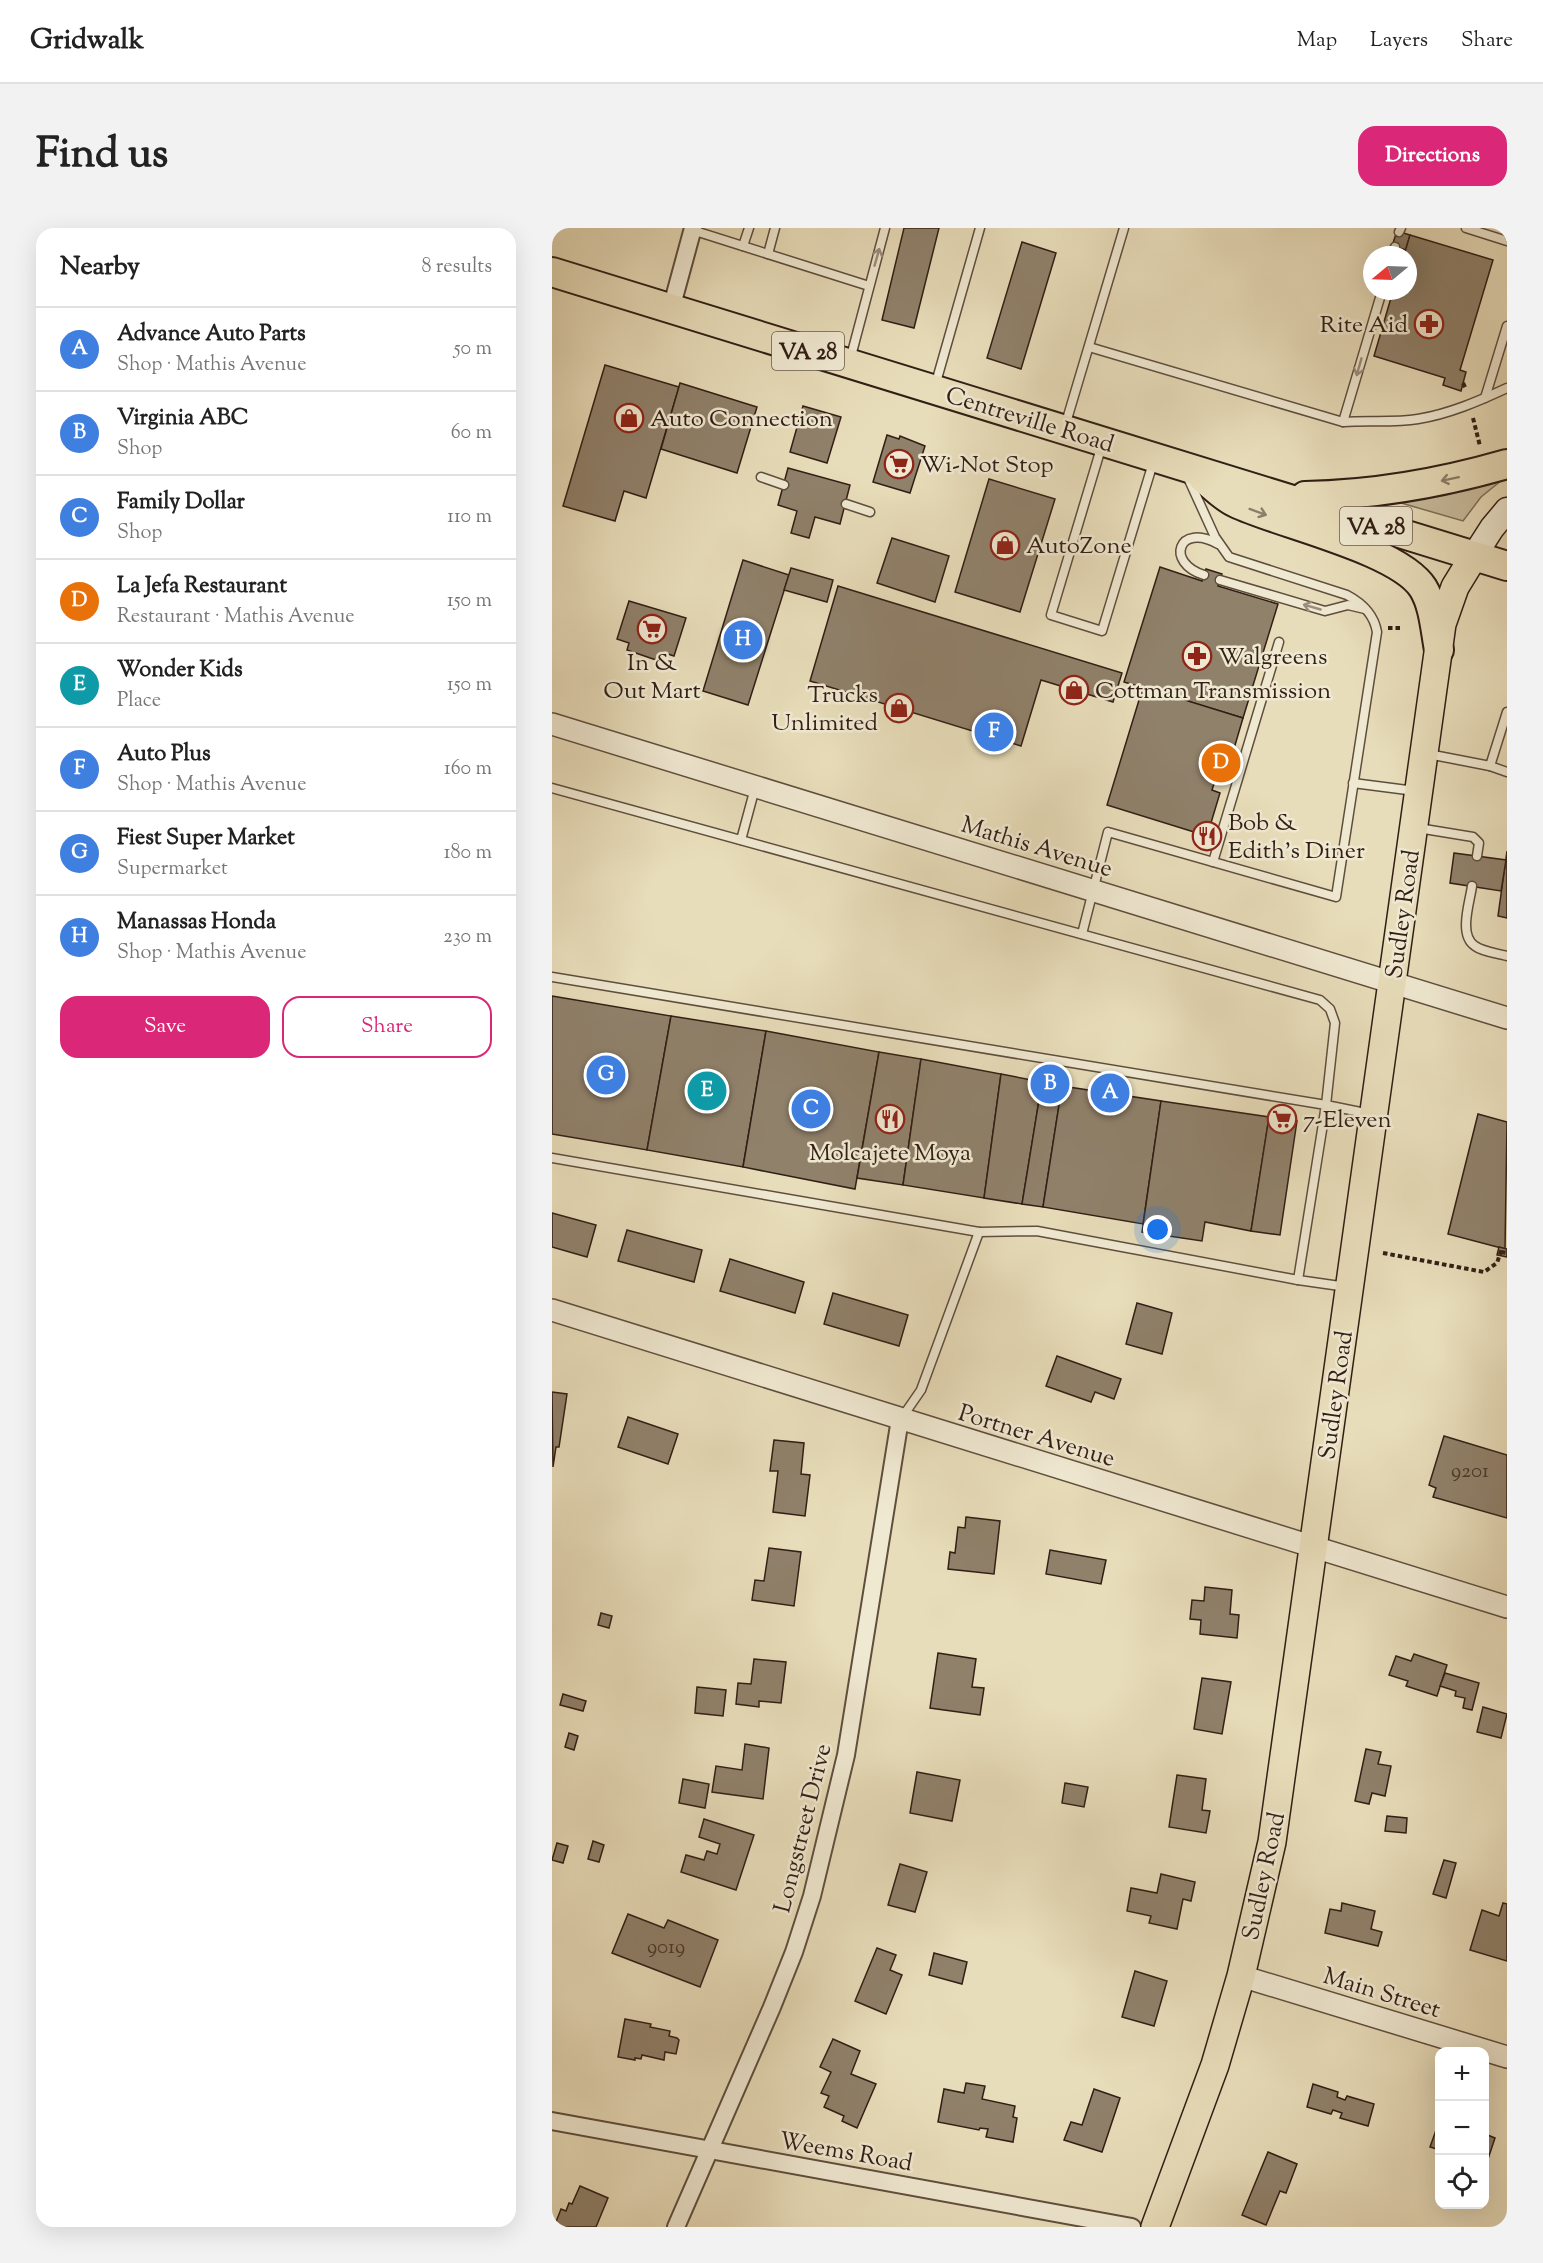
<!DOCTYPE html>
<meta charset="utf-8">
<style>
body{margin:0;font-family:"Sorts Mill Goudy",serif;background:#f2f2f2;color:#222}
.controls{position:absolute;right:18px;bottom:18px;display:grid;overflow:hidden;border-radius:12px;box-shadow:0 6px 24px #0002}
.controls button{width:54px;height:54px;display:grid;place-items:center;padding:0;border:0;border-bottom:2px solid #e0e0e0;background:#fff;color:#222;font:30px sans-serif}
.compass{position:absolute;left:811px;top:18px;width:54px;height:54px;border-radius:50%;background:#fff;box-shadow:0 6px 24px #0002;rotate:251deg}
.you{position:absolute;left:606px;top:1002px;width:21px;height:21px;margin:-15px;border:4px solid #fff;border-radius:50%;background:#1a73e8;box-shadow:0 0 0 9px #1a73e833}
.badge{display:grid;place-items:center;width:39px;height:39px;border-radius:50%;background:#db2777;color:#fff;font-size:20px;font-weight:700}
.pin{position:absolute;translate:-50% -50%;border:3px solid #fff;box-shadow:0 2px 6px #0006}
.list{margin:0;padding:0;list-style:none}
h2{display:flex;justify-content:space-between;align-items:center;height:78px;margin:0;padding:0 24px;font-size:26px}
h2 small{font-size:20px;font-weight:400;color:#767676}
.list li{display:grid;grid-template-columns:39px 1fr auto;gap:18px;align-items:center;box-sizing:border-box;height:84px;padding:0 24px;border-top:2px solid #e0e0e0}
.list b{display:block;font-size:22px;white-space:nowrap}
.list p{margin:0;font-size:20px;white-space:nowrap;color:#767676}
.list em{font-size:20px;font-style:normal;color:#767676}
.actions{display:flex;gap:12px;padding:18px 24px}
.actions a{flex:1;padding:14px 0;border:2px solid #db2777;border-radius:18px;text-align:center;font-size:21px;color:#db2777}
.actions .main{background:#db2777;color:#fff}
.icon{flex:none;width:33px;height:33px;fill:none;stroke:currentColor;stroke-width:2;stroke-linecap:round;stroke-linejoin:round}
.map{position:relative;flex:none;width:955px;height:1999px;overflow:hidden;border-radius:18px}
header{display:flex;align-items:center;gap:36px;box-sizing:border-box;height:84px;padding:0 30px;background:#fff;border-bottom:2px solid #e0e0e0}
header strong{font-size:28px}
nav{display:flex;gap:33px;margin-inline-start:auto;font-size:21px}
.intro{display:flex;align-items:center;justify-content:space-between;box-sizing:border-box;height:144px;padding:0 36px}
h1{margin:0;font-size:42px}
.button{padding:15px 27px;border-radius:18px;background:#db2777;color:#fff;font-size:21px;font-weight:700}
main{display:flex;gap:36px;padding:0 36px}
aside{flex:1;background:#fff;border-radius:18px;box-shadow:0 6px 24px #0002}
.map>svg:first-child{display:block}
.green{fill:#c9bd9e;stroke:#7d6e5a;stroke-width:1.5}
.building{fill:#90816b;stroke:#311e15;stroke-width:1.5}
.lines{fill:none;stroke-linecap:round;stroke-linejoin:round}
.service-casing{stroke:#5f4e3e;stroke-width:11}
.minor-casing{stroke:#5f4e3e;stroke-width:20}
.tertiary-casing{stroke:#5f4e3e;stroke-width:24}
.secondary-casing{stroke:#311e15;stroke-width:27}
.primary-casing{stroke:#311e15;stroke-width:30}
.trunk-casing{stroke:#311e15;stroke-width:32}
.path{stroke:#311e15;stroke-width:4;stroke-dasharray:4.5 3;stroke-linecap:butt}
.service{stroke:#f0e9d2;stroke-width:8}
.minor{stroke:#f0e9d2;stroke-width:16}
.tertiary{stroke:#f0e9d2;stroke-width:21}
.secondary{stroke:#f0e9d2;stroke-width:24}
.primary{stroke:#e8ddba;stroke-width:27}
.trunk{stroke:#e8ddba;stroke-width:28}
.oneway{stroke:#9a8e7d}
.oneway2{stroke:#8c7e68}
.labels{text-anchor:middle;stroke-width:5;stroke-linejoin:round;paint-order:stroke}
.number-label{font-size:21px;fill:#49372a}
.shield{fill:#f0e9d2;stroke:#6a5b4e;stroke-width:1.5}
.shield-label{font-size:22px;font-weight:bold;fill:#311e15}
.poi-label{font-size:24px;fill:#311e15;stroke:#f0e9d2;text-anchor:start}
.street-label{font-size:24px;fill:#311e15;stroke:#f0e9d2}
</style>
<header>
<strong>Gridwalk</strong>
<nav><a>Map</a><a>Layers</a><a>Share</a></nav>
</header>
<div class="intro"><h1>Find us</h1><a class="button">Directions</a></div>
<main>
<aside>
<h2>Nearby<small>8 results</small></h2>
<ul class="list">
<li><span class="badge" style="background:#3f7fe0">A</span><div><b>Advance Auto Parts</b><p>Shop · Mathis Avenue</p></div><em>50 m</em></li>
<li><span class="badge" style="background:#3f7fe0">B</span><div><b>Virginia ABC</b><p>Shop</p></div><em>60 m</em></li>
<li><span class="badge" style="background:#3f7fe0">C</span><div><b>Family Dollar</b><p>Shop</p></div><em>110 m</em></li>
<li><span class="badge" style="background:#e8710a">D</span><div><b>La Jefa Restaurant</b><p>Restaurant · Mathis Avenue</p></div><em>150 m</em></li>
<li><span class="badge" style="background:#0f9aa8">E</span><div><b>Wonder Kids</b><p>Place</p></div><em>150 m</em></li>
<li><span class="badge" style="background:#3f7fe0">F</span><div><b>Auto Plus</b><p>Shop · Mathis Avenue</p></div><em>160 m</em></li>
<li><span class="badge" style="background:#3f7fe0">G</span><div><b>Fiest Super Market</b><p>Supermarket</p></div><em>180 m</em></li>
<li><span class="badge" style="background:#3f7fe0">H</span><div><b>Manassas Honda</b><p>Shop · Mathis Avenue</p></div><em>230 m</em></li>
</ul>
<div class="actions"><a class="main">Save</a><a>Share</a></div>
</aside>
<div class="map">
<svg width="955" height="1999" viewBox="0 0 955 1999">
<rect width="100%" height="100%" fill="#e8ddba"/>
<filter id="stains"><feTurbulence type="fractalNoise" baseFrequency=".00333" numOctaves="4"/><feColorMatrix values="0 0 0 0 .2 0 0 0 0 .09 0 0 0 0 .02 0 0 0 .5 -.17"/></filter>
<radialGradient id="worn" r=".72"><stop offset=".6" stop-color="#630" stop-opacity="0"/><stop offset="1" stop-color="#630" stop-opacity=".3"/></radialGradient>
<!-- green -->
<polygon class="green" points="950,252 929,269 911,293 832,270"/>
<!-- building -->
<g class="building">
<polygon points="352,0 387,0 362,100 330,92"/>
<polygon points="845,3 858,7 854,22 840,18"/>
<polygon points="858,7 941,32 908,142 914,144 909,163 891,157 893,150 822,128 841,63 856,63 856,27 852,27"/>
<polygon points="470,14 504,25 469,141 435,130"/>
<polygon points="53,137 127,159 94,270 72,263 63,293 11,278"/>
<polygon points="128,155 205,179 185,245 109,221"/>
<polygon points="251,178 289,189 275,235 238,224"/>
<polygon points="335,207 347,211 348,208 373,218 358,265 321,254"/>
<polygon points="236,240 298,257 288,296 263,289 257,310 239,305 245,283 226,277"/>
<polygon points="437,251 503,271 468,384 403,364"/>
<polygon points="340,310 397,328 383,374 325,355"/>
<polygon points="191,332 237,347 196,477 151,463"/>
<polygon points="608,339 650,353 654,341 670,346 666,358 726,376 691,490 572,454"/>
<polygon points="239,340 281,352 275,374 232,362"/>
<polygon points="286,358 570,445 561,474 489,452 469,518 258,453"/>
<polygon points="77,373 134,390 122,428 110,424 107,433 75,422 77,415 65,411"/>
<polygon points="591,459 691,490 681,524 673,521 660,562 668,565 655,608 555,577"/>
<polygon points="955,623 955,690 946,688"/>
<polygon points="902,625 954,632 949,663 898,655"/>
<polygon points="0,768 119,788 95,922 0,906"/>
<polygon points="119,788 214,803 191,939 95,922"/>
<polygon points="214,803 327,824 303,961 191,939"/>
<polygon points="327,824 369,831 351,957 305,950"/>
<polygon points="369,831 449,846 432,970 351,957"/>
<polygon points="449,846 490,854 470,976 432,970"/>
<polygon points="490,854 510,858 491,979 470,976"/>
<polygon points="510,858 609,873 591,996 491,979"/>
<polygon points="609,873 717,889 699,1003 653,994 650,1013 590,1004"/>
<polygon points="926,886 955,894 953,1021 896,1006"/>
<polygon points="717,889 745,893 728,1007 699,1003"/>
<polygon points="0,985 44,997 35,1029 0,1019"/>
<polygon points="75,1002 150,1022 142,1054 66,1033"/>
<polygon points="947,1019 955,1021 955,1029 945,1027"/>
<polygon points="178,1031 252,1054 243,1085 168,1063"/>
<polygon points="281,1065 356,1087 347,1118 272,1096"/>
<polygon points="585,1075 620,1085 610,1126 574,1116"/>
<polygon points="505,1128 569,1151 562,1171 543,1164 539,1174 494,1158"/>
<polygon points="0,1164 15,1166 7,1219 4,1219 1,1239"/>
<polygon points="76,1189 126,1206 116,1236 66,1219"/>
<polygon points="892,1208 955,1227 955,1290 881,1269 884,1260 877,1257"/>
<polygon points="222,1212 252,1215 249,1246 258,1247 253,1288 221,1284 226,1243 218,1243"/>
<polygon points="414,1289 448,1293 442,1346 396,1341 398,1324 403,1325 406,1299 413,1300"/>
<polygon points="217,1320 249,1324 242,1378 200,1372 203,1352 212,1353"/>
<polygon points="498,1322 554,1332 549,1356 494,1346"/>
<polygon points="653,1359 680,1362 678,1386 687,1387 685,1410 648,1406 649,1392 638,1391 640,1372 652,1373"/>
<polygon points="49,1385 60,1388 57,1400 46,1397"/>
<polygon points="386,1425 424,1431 420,1459 432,1460 428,1487 378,1480"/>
<polygon points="862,1426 895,1437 885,1468 854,1458 856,1453 837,1447 844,1428 859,1433"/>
<polygon points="202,1431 234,1434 229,1475 207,1473 207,1479 184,1476 186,1455 199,1456"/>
<polygon points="893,1445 927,1455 920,1482 911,1480 913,1470 903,1468 904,1463 888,1458"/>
<polygon points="650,1450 679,1454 670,1506 642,1501"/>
<polygon points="145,1459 174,1462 171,1488 143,1485"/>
<polygon points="11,1466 34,1473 31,1483 8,1477"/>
<polygon points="931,1479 955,1486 949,1510 925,1504"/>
<polygon points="17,1505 26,1508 22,1522 13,1519"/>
<polygon points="193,1516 217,1520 211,1571 160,1564 164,1538 190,1542"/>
<polygon points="814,1521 829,1524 826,1536 839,1538 833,1568 820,1565 817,1576 803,1573"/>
<polygon points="365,1544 408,1552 400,1593 358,1585"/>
<polygon points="625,1547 654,1551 650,1582 658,1583 654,1605 617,1599"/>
<polygon points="131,1551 157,1556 153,1580 127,1575"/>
<polygon points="513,1555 536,1559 532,1579 510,1575"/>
<polygon points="835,1588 855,1590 854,1605 833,1603"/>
<polygon points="152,1591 202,1607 184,1662 129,1644 134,1627 152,1632 155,1623 165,1626 168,1616 147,1609"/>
<polygon points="41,1613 52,1617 47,1634 36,1631"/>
<polygon points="5,1615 16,1618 11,1635 0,1632"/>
<polygon points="892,1632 904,1635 894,1670 881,1666"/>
<polygon points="348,1636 375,1644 363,1684 336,1677"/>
<polygon points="609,1646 643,1654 639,1673 631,1671 625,1701 597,1695 599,1688 575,1683 579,1660 605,1665"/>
<polygon points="790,1675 823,1683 819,1701 830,1704 826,1718 773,1705 778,1681 789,1683"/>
<polygon points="951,1675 955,1676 955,1733 918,1722 930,1682 947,1688"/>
<polygon points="76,1686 112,1700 116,1692 166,1712 148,1759 60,1725"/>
<polygon points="325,1720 344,1727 338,1742 350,1747 334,1786 303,1773"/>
<polygon points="382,1725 415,1734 410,1756 377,1747"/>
<polygon points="583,1743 615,1753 602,1798 570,1789"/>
<polygon points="73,1791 99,1796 98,1799 118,1803 117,1808 125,1810 127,1812 124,1826 113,1824 112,1832 90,1827 89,1831 83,1830 83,1832 66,1829"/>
<polygon points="281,1811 308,1823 299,1846 324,1856 305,1900 290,1893 292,1888 272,1879 277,1868 269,1865 279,1844 268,1839"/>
<polygon points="414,1855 433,1858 430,1871 463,1878 461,1889 465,1890 461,1914 434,1909 436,1901 428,1900 427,1902 386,1894 392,1861 412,1865"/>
<polygon points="761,1856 786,1864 785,1869 793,1872 795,1868 822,1876 816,1898 788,1890 790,1885 781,1882 779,1886 755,1879"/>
<polygon points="542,1861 568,1870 550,1924 512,1912 519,1894 530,1897"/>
<polygon points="888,1891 888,1922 878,1919"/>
<polygon points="933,1906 943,1910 935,1934 933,1933"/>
<polygon points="716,1924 745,1936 734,1965 728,1963 714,1997 690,1987"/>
<polygon points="28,1958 56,1970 44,1999 2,1999 9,1981 14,1983 17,1975 20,1976"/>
</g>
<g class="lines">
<!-- service casing -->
<g class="service-casing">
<g id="service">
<polyline points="914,0 955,13"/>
<polyline points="140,2 317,58"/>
<polyline points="847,4 849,0"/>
<polyline points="191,18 197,0"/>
<polyline points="216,26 223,0"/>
<polyline points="840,27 843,19"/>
<path d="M 537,119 L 791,194 C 816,192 841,195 866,191 C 897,186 927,173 955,160"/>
<polyline points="298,132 333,0"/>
<polyline points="383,158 428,0"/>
<polyline points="933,170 955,98"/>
<polyline points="791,194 830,63"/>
<polyline points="513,198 572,0"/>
<polyline points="550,217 499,387 550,403 601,235"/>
<polyline points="209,249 232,257"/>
<polyline points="294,276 318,284"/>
<path d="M 652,347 C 613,335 626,294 666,316"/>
<polyline points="668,352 773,383 796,377 813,381"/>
<polyline points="955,484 938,538 955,544"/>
<polyline points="876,526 938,538"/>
<polyline points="801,555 863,563"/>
<polyline points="0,560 768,772 778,781 783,795 774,877 818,886"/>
<polyline points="866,600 921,609 927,615 925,628"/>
<polyline points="189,612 203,560"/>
<polyline points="661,634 727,414"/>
<path d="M 920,658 C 918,674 906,707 923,718 C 931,724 945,725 955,728"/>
<path d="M 530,706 L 556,604 L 784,669 L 825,404 C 822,386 810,375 795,367 L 677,329 L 663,309 L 637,252"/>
<polyline points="0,749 774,877 746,1052 795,1059"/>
<polyline points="0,930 427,1004 485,1003 746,1052"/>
<polyline points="349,1191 369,1162 427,1004"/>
</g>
</g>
<!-- minor casing -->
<g class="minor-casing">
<g id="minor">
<polyline points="119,81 141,0"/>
<polyline points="0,1893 580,1999"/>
<polyline points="124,1999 220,1779 242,1724 260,1668 294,1527 348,1191"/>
</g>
</g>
<!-- tertiary casing -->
<g class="tertiary-casing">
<g id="tertiary">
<polyline points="0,496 955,790"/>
<polyline points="0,1082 955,1379"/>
<polyline points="689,1748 955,1829"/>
</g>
</g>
<!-- secondary casing -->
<g class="secondary-casing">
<polyline id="secondary" points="922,328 940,300 955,282"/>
</g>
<!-- primary casing -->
<g class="primary-casing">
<polyline id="primary" points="603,1999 663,1837 689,1748 720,1614 890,396 903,359 922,328"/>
</g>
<!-- trunk casing -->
<g class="trunk-casing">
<g id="trunk">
<polyline points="0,44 955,338"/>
<path d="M 651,250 C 661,258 672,270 684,275 C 728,296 846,321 871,360 C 882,378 883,401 887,422"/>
<path d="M 753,268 C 822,267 889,255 955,236"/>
</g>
</g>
<!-- path -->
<g class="path">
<polyline points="911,155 914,161"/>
<polyline points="921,190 928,218"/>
<polyline points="836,400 850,400"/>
<polyline points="949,1024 955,1025"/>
<polyline points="831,1025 932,1044 945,1035 950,1020"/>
</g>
<!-- service -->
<use href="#service" class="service"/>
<!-- minor -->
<use href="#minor" class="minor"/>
<!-- tertiary -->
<use href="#tertiary" class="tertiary"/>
<!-- secondary -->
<use href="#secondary" class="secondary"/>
<!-- primary -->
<use href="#primary" class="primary"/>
<!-- trunk -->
<use href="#trunk" class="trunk"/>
</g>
<!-- one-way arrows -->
<defs><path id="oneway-shaft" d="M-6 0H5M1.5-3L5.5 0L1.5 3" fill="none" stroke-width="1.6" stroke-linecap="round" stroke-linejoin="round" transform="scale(1.5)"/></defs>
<g class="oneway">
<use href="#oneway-shaft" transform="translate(325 29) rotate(-74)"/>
<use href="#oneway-shaft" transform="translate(807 139) rotate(106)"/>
<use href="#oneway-shaft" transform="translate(760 379) rotate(-164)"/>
</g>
<g class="oneway2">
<use href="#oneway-shaft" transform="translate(898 251) rotate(168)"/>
<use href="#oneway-shaft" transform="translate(706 284) rotate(20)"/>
</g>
<!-- icons -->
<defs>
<g id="pharmacy-ring" transform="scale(1.5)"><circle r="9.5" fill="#f0e9d2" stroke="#8f2418" stroke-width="1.5"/><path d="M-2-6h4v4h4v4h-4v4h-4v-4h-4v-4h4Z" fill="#8f2418"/></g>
<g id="shop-ring" transform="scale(1.5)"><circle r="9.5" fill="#f0e9d2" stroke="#8f2418" stroke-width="1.5"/><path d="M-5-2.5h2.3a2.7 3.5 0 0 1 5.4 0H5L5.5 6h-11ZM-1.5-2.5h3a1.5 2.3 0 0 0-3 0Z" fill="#8f2418"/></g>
<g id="supermarket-ring" transform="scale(1.5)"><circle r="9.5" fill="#f0e9d2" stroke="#8f2418" stroke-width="1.5"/><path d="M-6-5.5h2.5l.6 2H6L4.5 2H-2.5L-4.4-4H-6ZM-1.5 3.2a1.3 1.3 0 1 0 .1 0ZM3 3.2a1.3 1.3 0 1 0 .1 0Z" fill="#8f2418"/></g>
<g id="restaurant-ring" transform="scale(1.5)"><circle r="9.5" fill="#f0e9d2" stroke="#8f2418" stroke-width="1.5"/><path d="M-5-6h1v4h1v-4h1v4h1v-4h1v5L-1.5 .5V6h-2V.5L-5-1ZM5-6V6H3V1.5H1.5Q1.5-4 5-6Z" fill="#8f2418"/></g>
</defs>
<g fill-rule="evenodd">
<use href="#pharmacy-ring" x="877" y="96"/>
<use href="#shop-ring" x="77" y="190"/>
<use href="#supermarket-ring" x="347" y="236"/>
<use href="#shop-ring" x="453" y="317"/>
<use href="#supermarket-ring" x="100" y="401"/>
<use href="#pharmacy-ring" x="645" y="428"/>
<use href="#shop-ring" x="522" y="462"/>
<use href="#shop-ring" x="347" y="480"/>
<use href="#restaurant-ring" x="655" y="608"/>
<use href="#restaurant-ring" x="338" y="891"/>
<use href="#supermarket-ring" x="730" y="891"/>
</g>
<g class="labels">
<!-- number labels -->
<g class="number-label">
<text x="918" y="1249">9201</text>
<text x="114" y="1725">9019</text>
</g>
<!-- shield labels -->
<g class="shield">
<rect x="220" y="104" width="72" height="38" rx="4.5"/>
<rect x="788" y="279" width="72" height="38" rx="4.5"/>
</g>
<g class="shield-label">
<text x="256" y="131">VA 28</text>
<text x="824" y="306">VA 28</text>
</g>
<!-- poi labels -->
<g class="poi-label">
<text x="856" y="104" text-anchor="end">Rite Aid</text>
<text x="98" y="198">Auto Connection</text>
<text x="368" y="244">Wi-Not Stop</text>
<text x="474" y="325">AutoZone</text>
<text x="666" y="436">Walgreens</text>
<text x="100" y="442" text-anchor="middle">In &amp;<tspan x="100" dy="28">Out Mart</tspan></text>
<text x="543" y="470">Cottman Transmission</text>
<text x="326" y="474" text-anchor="end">Trucks<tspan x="326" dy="28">Unlimited</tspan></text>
<text x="676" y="602">Bob &amp;<tspan x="676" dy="28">Edith's Diner</tspan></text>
<text x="751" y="899">7-Eleven</text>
<text x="338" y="932" text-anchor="middle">Molcajete Moya</text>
</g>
<!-- street labels -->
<g class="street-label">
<text transform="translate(478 191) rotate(17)" y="8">Centreville Road</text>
<text transform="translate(485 618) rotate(17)" y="8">Mathis Avenue</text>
<text transform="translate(850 686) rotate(-82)" y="8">Sudley Road</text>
<text transform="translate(783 1167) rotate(-82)" y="8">Sudley Road</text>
<text transform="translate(485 1207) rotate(17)" y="8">Portner Avenue</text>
<text transform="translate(250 1600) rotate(-76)" y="8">Longstreet Drive</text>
<text transform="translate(711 1648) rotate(-78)" y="8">Sudley Road</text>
<text transform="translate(830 1764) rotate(17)" y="8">Main Street</text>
<text transform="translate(294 1923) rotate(10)" y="8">Weems Road</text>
</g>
</g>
<rect width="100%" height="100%" filter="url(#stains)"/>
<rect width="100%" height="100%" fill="url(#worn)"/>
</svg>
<div class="controls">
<button>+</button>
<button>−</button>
<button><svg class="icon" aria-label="locate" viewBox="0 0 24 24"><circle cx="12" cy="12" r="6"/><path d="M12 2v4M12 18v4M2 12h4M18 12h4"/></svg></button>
</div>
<svg class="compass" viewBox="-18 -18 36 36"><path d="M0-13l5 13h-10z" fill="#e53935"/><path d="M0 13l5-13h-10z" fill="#767676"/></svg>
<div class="you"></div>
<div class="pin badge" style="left:558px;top:865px;background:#3f7fe0">A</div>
<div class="pin badge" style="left:498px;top:856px;background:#3f7fe0">B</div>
<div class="pin badge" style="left:259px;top:881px;background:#3f7fe0">C</div>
<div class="pin badge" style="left:669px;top:535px;background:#e8710a">D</div>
<div class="pin badge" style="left:155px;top:863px;background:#0f9aa8">E</div>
<div class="pin badge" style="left:442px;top:504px;background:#3f7fe0">F</div>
<div class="pin badge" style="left:54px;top:847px;background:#3f7fe0">G</div>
<div class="pin badge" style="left:191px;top:412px;background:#3f7fe0">H</div>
</div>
</main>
